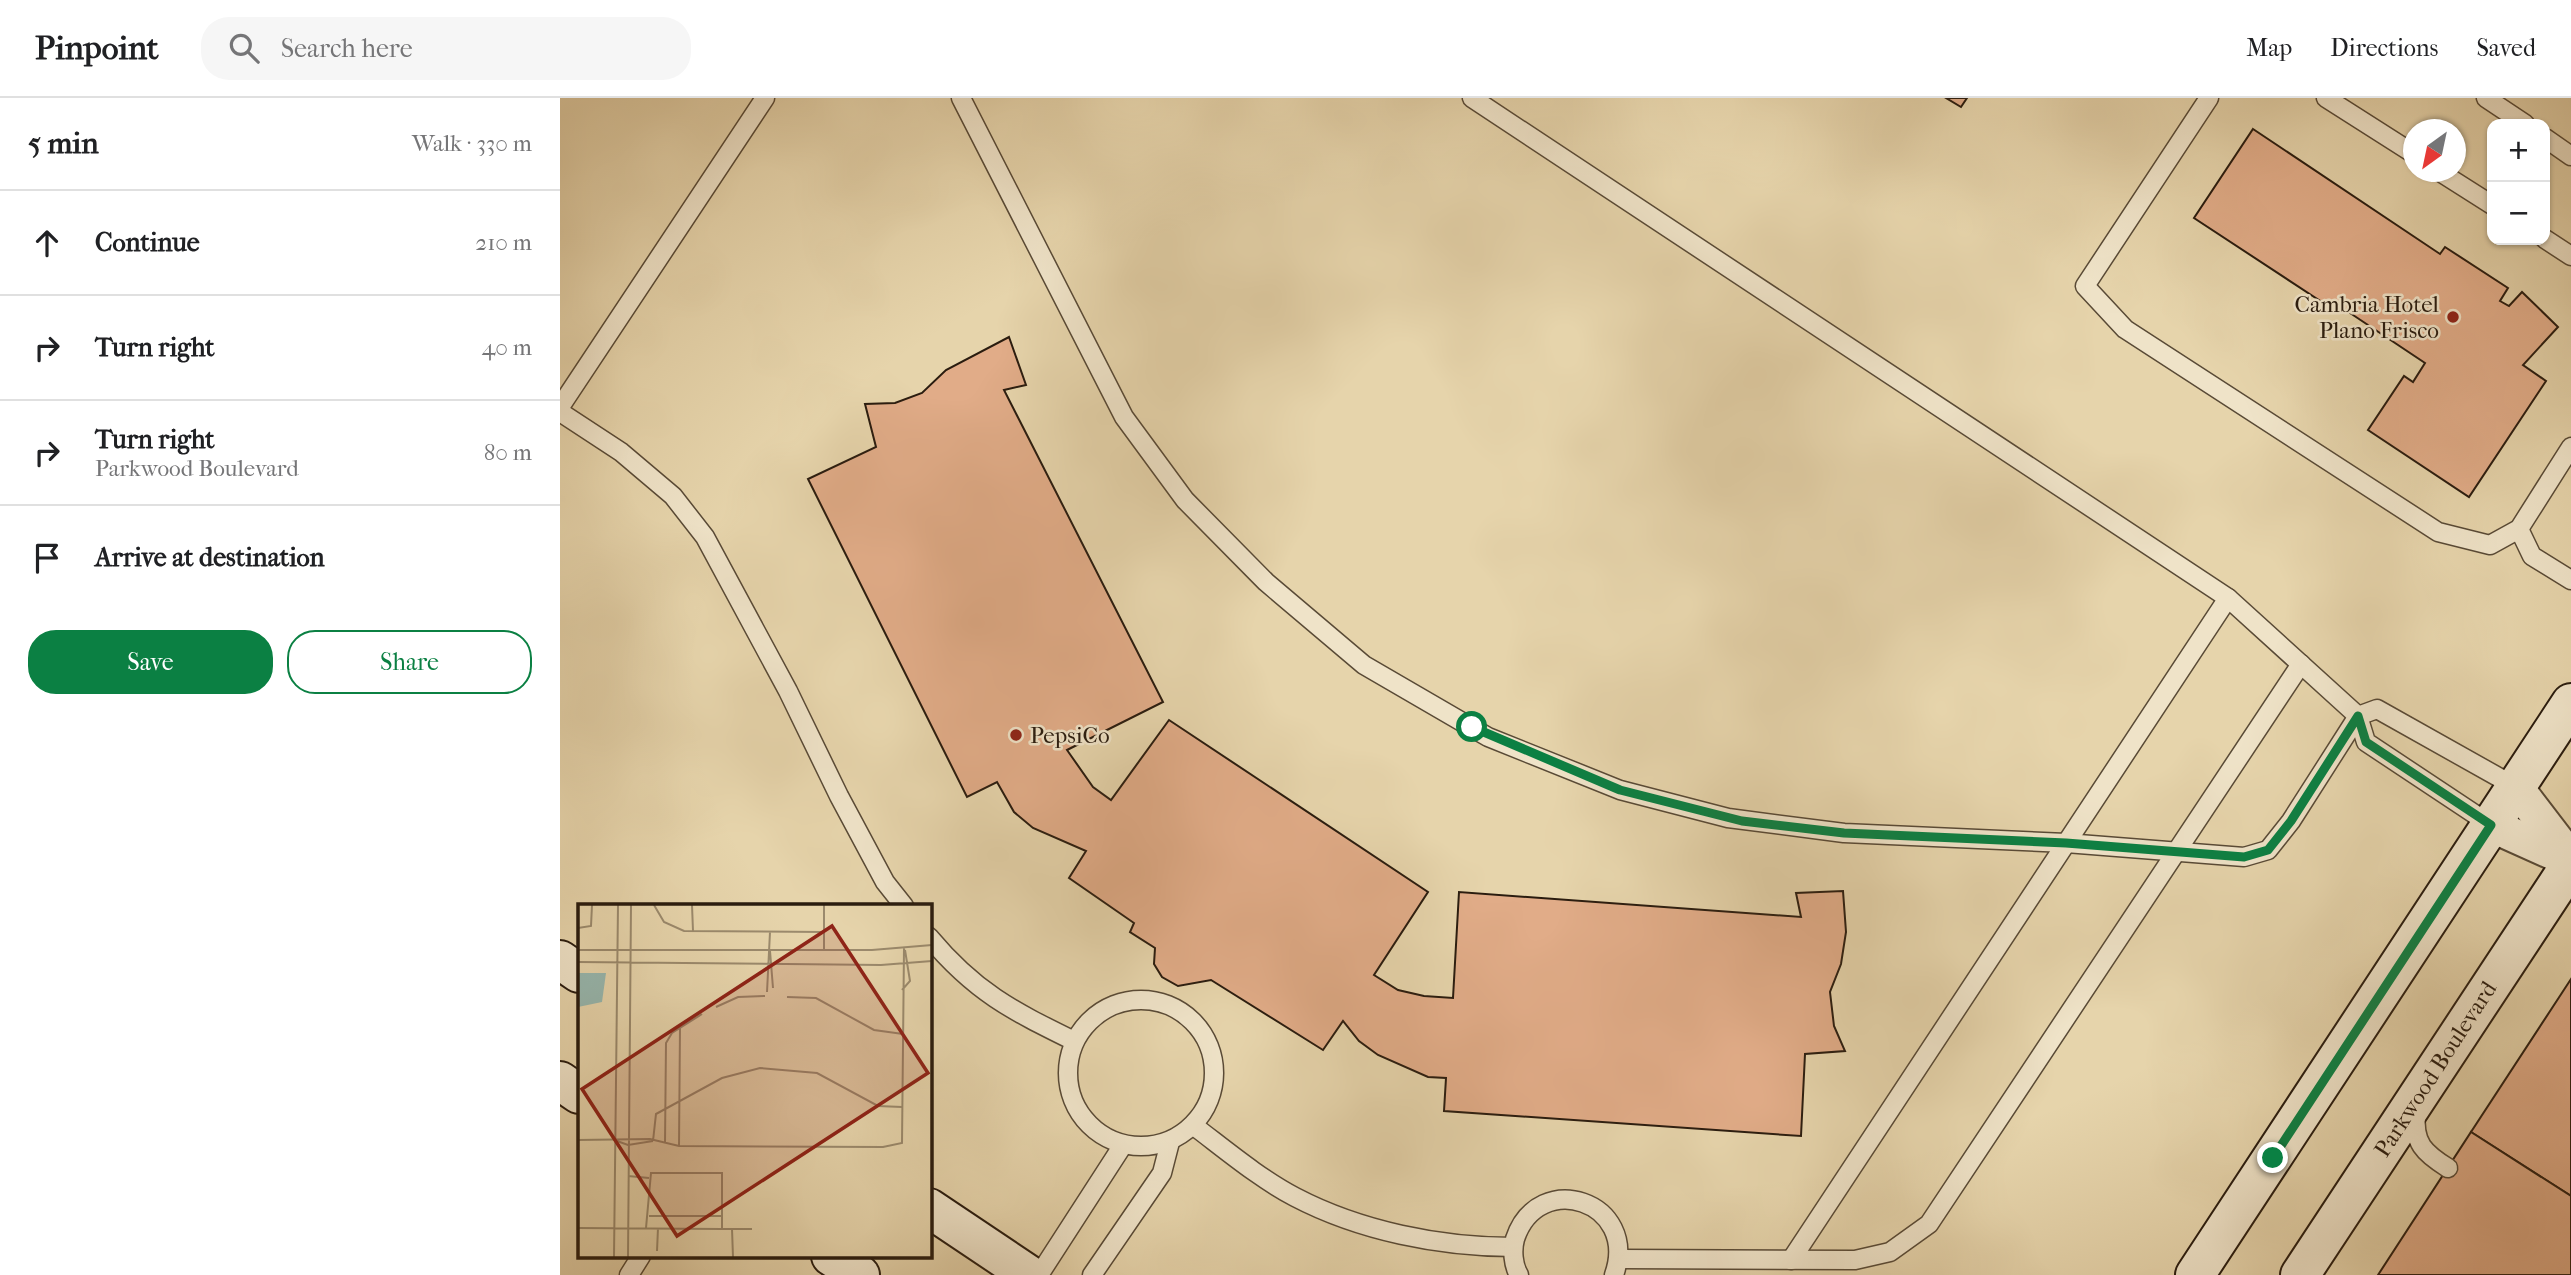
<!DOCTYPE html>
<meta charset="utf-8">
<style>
body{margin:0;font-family:"IM FELL French Canon",serif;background:#f6f6f6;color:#202124}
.controls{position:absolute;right:21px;top:21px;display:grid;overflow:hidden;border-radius:14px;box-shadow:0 2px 5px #0004}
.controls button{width:63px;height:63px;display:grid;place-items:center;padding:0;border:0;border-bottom:2px solid #e0e0e0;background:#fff;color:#202124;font:35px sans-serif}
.compass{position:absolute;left:1843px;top:21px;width:63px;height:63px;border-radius:50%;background:#fff;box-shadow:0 2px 5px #0004;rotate:213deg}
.stop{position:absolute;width:21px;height:21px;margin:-16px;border:5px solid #0b8043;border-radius:50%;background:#fff}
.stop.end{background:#0b8043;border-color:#fff;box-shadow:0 2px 7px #0008}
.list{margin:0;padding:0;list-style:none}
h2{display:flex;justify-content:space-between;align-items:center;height:91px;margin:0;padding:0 28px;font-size:30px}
h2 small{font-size:23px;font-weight:400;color:#757577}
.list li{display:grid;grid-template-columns:46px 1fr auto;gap:21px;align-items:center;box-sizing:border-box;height:105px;padding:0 28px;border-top:2px solid #e0e0e0}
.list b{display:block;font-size:26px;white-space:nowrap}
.list p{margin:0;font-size:23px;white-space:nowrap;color:#757577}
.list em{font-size:23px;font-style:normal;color:#757577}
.actions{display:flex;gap:14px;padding:21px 28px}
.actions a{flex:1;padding:16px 0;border:2px solid #0b8043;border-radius:28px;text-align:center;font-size:24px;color:#0b8043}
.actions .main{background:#0b8043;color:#fff}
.icon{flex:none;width:38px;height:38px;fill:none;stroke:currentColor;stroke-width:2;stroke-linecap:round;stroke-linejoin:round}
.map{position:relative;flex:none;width:2011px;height:1177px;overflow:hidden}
header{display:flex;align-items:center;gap:42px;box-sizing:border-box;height:98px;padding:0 35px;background:#fff;border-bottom:2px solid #e0e0e0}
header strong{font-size:33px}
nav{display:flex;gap:38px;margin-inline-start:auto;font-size:24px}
.search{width:490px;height:63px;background:#f6f6f6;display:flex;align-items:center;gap:18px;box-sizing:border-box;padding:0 24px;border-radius:28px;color:#757577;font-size:26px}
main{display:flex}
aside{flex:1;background:#fff}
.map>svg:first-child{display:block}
.building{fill:#e1ac88;stroke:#2a1c0f;stroke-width:2}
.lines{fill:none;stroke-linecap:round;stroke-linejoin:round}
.service-casing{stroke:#594a36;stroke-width:21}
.minor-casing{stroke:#594a36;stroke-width:37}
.secondary-casing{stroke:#2a1c0f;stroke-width:42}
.service{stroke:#efe3c8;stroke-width:18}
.minor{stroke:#efe3c8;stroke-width:33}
.secondary{stroke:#efe3c8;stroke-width:38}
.route{stroke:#0b8043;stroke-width:9}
.poi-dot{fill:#8f2418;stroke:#efe3c8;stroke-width:2.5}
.labels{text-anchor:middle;stroke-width:5;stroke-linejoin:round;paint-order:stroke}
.poi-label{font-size:23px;fill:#2a1c0f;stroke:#efe3c8;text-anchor:end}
.street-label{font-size:23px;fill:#2a1c0f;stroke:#efe3c8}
.inset-road{fill:none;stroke:#9b8a6d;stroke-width:2}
.view{fill:#8f2418;fill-opacity:0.15;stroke:#8f2418;stroke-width:3.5}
.inset-edge{fill:none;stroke:#2a1c0f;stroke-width:3.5}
</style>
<header>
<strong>Pinpoint</strong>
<div class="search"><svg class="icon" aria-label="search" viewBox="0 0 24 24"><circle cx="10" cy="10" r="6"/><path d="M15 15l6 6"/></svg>Search here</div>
<nav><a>Map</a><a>Directions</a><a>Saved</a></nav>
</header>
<main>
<aside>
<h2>5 min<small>Walk · 330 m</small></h2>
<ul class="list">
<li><svg class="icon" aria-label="ahead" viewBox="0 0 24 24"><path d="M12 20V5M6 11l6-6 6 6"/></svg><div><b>Continue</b></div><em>210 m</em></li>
<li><svg class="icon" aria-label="right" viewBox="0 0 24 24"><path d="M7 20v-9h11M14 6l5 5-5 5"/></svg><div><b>Turn right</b></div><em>40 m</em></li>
<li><svg class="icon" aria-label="right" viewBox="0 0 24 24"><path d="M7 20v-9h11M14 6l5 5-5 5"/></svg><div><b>Turn right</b><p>Parkwood Boulevard</p></div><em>80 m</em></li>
<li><svg class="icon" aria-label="arrive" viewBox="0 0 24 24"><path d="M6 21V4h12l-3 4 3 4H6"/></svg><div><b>Arrive at destination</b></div></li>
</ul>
<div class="actions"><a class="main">Save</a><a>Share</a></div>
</aside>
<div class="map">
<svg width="2011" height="1177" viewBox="0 0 2011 1177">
<rect width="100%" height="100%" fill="#e6d4ab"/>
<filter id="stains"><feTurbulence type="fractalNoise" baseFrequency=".00286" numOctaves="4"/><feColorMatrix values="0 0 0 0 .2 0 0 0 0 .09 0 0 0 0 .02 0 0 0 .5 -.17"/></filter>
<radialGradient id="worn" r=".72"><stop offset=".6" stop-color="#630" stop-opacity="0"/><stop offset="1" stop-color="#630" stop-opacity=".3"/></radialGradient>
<!-- building -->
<g class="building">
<polygon points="1386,0 1407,0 1401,9"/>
<polygon points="1693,31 1880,156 1885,149 1948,190 1940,203 1949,208 1962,194 1998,229 1963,267 1986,283 1909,399 1808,332 1844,278 1853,284 1865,265 1775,205 1771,210 1634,120"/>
<polygon points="449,239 466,287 444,292 603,604 507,652 533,689 551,702 609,622 868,794 814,877 838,892 864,898 893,900 899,794 1241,819 1236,795 1283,793 1286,834 1281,866 1270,894 1274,928 1285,953 1245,956 1241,1038 884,1013 886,980 868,979 818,957 799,943 783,923 763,952 651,882 618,888 602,879 594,866 595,850 570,834 574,825 509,780 526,753 473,730 454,714 437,684 407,699 248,381 316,349 305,306 335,305 362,295 386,272"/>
<polygon points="2011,881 2011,1098 1911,1034"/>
<polygon points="1911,1034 2011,1098 2011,1177 1818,1177"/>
</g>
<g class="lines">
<!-- service casing -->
<g class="service-casing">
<g id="service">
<polyline points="401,0 564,319 625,402 706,484 804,567 928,639 1060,692 1168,720 1284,735 1506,745 1684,759 1708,752 1731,723 1798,618 1817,611 1956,689"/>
<polyline points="912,0 1668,500 1798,618 1806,644 1931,727"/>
<polyline points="1649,0 1525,188 1565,231 1878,434 1930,447 1959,431 2011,349"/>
<polyline points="1766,0 1854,56"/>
<polyline points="1926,0 1965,26"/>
<polyline points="1985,40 2011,58"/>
<polyline points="1880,74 1932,107"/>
<polyline points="1985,141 2011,158"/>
<polyline points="0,309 205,0"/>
<polyline points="0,314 61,354 113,398 145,439 228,593 279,698 325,784 344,808"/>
<polyline points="1959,431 1972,458 2011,482"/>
<path d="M 369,839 C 415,894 451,912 514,943"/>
<circle cx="581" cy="975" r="73"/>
<path d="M 1856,1015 C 1853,1045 1864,1055 1888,1070"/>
<path d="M 634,1028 C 667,1053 699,1080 735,1099 C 800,1133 880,1149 953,1149"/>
<polyline points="1060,1161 1295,1162 1330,1154 1369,1126 1741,566"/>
<polyline points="1231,1162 1668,500"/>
<polyline points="69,1177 81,1158"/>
<polyline points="479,1177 563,1047"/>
<polyline points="532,1177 602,1075 610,1044"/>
<path d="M 959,1177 C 953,1167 952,1152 955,1141 C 978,1070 1080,1103 1054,1177"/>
</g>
</g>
<!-- minor casing -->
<g class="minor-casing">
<g id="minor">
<polyline points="1956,689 2011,761"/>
<polyline points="1931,727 2009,762"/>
</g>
</g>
<!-- secondary casing -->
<g class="secondary-casing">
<g id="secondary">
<polyline points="0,862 19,875"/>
<polyline points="0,983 19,996"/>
<polyline points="369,1110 469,1177"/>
<polyline points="271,1158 300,1177"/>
<polyline points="1635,1177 2011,605"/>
<polyline points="1740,1177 2011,766"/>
</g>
</g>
<!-- service -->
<use href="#service" class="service"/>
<!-- minor -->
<use href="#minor" class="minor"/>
<!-- secondary -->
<use href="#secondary" class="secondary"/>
</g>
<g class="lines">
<!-- route -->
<polyline class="route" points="912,629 1060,692 1182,723 1284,735 1506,745 1684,759 1708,752 1731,723 1798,618 1806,644 1931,727 1713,1060"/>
</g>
<!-- markers -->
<g class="poi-dot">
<circle cx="1893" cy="219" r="7"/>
<circle cx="456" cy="637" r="7"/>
</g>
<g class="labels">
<!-- poi labels -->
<g class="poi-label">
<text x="1879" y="214">Cambria Hotel<tspan x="1879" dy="26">Plano Frisco</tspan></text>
<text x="470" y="645" text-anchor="start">PepsiCo</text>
</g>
<!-- street labels -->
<g class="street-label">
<text transform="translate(1875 971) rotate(-57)" y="8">Parkwood Boulevard</text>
</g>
</g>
<!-- overview -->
<g transform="translate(18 806)">
<rect width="354" height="354" fill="#e6d4ab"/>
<path d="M 0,69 L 28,69 L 24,98 L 0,103 Z" fill="#97b7ae"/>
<path class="inset-road" d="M 76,1 L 86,18 L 106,27 L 246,28M 114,1 L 115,27M 0,24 L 13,22 L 14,1M 0,46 L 294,46 L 354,41M 246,46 L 246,1M 192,47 L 195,84M 0,58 L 303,61 L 354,57M 324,86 L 332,77 L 327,46M 189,88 L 192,28M 209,93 L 238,94 L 296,126 L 325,130M 138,103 L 160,93 L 187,92M 0,236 L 72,235 L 101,242 L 305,243 L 324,239 L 326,44M 39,237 L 50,241 L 75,237M 75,237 L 78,210 L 144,174 L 182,164 L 239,169 L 300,202 L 324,203M 87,239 L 88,139 L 94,129 L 124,110M 101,242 L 102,123M 50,272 L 71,274M 144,312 L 144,325 L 174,325M 0,324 L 144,325M 68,324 L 73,269 L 144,269 L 144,312 L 71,312M 154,325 L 155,353M 79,347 L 80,324M 36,353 L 40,1M 50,353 L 53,1"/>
<path class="view" d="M 254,22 L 350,169 L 99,332 L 4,185 Z"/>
<rect width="354" height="354" class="inset-edge"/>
</g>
<rect width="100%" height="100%" filter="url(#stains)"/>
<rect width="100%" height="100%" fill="url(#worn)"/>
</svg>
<div class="controls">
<button>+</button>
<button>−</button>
</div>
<svg class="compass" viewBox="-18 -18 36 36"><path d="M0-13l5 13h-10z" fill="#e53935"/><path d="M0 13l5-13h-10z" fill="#757577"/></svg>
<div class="stop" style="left:912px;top:629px"></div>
<div class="stop end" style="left:1713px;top:1060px"></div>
</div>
</main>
